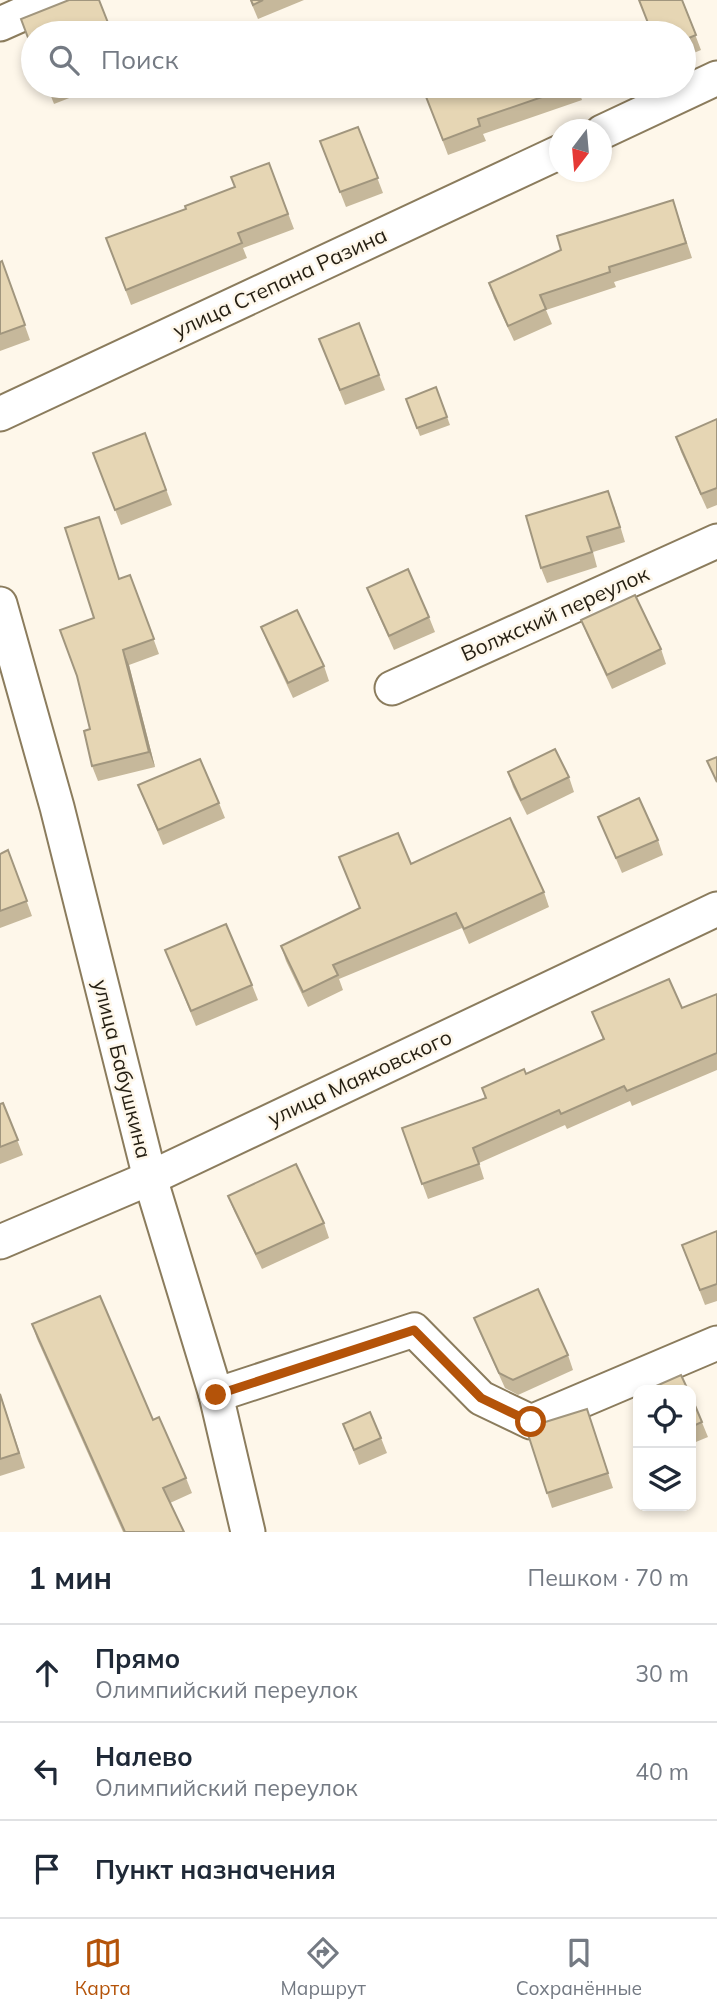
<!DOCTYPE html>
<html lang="ru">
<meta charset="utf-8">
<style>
body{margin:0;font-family:Mulish,sans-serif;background:#f2f2f3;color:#1f2937}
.controls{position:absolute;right:21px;bottom:21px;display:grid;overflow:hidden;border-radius:14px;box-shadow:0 4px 10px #0003}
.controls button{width:63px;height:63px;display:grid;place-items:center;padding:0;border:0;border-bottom:2px solid #e0e1e3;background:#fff;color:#1f2937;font:35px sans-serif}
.compass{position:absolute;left:549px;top:119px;width:63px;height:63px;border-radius:50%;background:#fff;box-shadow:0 4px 10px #0003;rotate:196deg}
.stop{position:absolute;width:21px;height:21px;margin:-16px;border:5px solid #b45309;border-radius:50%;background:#fff}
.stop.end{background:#b45309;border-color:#fff;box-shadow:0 2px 7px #0008}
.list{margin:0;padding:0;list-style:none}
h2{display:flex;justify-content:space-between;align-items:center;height:91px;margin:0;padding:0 28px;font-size:30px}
h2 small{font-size:23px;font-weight:400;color:#747a83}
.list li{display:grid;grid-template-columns:46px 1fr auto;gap:21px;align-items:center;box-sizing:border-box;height:98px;padding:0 28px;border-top:2px solid #e0e1e3}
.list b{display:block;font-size:26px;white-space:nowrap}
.list p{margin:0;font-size:23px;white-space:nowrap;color:#747a83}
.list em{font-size:23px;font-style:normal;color:#747a83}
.icon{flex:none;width:38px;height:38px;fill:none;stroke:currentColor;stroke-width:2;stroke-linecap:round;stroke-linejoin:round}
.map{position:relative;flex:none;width:717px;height:1532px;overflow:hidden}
.search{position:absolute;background:#fff;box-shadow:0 4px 10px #0003;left:21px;right:21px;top:21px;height:77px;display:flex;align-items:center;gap:18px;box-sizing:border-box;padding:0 24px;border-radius:38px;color:#747a83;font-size:26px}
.sheet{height:385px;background:#fff}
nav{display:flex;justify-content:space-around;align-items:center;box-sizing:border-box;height:98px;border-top:2px solid #e0e1e3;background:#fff;font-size:19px;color:#747a83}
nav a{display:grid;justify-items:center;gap:4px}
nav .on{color:#b45309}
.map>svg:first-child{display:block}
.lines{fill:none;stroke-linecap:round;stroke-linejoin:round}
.street-casing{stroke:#8b7c5d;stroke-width:37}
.street{stroke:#fff;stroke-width:33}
.wall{fill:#c6b89b}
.shaded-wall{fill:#a1967e}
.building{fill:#e6d6b4;stroke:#a1967e;stroke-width:2}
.route{stroke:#b45309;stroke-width:9}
.labels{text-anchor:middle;stroke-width:5;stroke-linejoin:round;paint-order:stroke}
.street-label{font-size:21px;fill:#241e12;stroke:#fef7ea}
</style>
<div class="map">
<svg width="717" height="1532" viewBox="0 0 717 1532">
<rect width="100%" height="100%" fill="#fef7ea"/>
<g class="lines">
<!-- street casing -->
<g class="street-casing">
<g id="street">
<polyline points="0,24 54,0"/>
<polyline points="602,132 717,78"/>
<polyline points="0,414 560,152"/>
<polyline points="0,604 57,807 150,1178 216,1395 248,1532"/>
<polyline points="392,688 717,541"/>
<polyline points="0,1242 150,1178 717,909"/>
<polyline points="216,1395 414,1330 481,1398 531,1422 717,1343"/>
</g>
</g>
<!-- street -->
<use href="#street" class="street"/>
</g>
<!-- wall -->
<g class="wall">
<polygon points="250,0 304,0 258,19"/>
<polygon points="682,0 701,50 684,57 684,33"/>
<polygon points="47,86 100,86 54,104"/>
<polygon points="432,86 577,86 582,100 483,134 486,141 448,155 423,89"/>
<polygon points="358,127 383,193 346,207 320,141"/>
<polygon points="269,163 294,229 243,248 247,258 131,305 106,238 186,209 235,187"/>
<polygon points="673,200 692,258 614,282 616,287 546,310 552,324 514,341 494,298 489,283"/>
<polygon points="2,261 30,340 0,351 0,262"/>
<polygon points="359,323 385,390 345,405 319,339"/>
<polygon points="436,387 450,425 420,436 406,399"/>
<polygon points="717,419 717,505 707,509 681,452 676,437"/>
<polygon points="145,433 172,505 121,525 93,453"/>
<polygon points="614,506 625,542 593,552 597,567 547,583 541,568"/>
<polygon points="99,517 119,579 130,575 159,654 129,665 155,767 98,781 92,766 90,729 77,677 94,618"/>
<polygon points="367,588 429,617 435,632 394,650 373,603"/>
<polygon points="581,620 661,649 666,664 612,689 587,635"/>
<polygon points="261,627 324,666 329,681 293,698 267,642"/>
<polygon points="508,772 569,777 574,792 527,815 513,787"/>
<polygon points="138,785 219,803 225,818 163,845"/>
<polygon points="598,817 658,840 663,855 622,873"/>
<polygon points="8,850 32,916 0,928 0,854"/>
<polygon points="339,857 411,864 544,892 549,907 469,944 462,928 339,979 343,990 308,1007 286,961 281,946 360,909"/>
<polygon points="165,950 252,985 258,1000 196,1026"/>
<polygon points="717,994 717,1070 632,1106 630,1101 567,1129 565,1125 479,1163 484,1179 428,1199 402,1128 485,1098 482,1088 526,1074 603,1039 592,1012 682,1008"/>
<polygon points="3,1103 23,1155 0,1164 0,1104"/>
<polygon points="228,1196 324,1223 329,1238 262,1269 234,1211"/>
<polygon points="717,1231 717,1301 705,1305 682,1245"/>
<polygon points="474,1318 568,1355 573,1370 518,1395 505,1388 480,1333"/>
<polygon points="32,1324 153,1420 186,1478 192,1493 170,1503 184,1532 123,1532 37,1339"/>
<polygon points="0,1393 25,1468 0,1476"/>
<polygon points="691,1396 708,1437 691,1444"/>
<polygon points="587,1409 613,1488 552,1508 547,1493"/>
<polygon points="343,1424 381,1438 387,1453 359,1465"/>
</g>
<!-- shaded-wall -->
<polygon class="shaded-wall" points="123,650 129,665 155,767 149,752"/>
<!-- building -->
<g class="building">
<polygon points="69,0 99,0 112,33 33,33 33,51 21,19"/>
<polygon points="251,0 263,0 253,5"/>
<polygon points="639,0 682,0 696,35 684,40 684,33 652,33"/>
<polygon points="432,86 574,86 478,119 480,126 443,140 423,89"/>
<polygon points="358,127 378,178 340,192 320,141"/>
<polygon points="269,163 288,214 238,233 242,243 126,290 106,238 186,209 185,206 235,187 231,177"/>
<polygon points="673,200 686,243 609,267 610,272 540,295 546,309 508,326 489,283 561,250 557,236"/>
<polygon points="2,261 25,325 0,334 0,262"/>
<polygon points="359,323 379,375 340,390 319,339"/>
<polygon points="436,387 447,417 417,428 406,399"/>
<polygon points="717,419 717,488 701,494 676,437"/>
<polygon points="145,433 166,490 115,510 93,453"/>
<polygon points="608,491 620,527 587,537 592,552 541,568 526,516"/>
<polygon points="99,517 119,579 130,575 154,639 123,650 149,752 92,766 84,731 90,729 77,676 60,630 94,618 65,528"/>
<polygon points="408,569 429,617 389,636 367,588"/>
<polygon points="635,595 661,649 607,675 581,620"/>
<polygon points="297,610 324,666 288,683 261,627"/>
<polygon points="555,749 569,777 521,800 508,772"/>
<polygon points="717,757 717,782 707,761"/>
<polygon points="200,759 219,803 158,830 138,785"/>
<polygon points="639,798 658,840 616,858 598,817"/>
<polygon points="510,818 544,892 464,929 456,913 333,965 338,975 303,992 281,946 360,908 339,857 398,833 411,864"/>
<polygon points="8,850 27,901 0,911 0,854"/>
<polygon points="226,924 252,985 191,1011 165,950"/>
<polygon points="669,979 682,1008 717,994 717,1053 627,1091 624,1086 561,1114 559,1110 473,1148 479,1164 422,1184 402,1128 486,1098 482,1088 524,1069 526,1074 604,1039 592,1012"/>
<polygon points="3,1103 18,1140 0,1147 0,1104"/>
<polygon points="296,1164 324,1223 256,1254 228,1196"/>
<polygon points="717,1231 717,1284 700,1290 682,1245"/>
<polygon points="538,1289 568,1355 513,1380 499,1373 474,1318"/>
<polygon points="100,1296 153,1420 159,1417 186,1478 163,1488 184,1532 125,1532 32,1324"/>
<polygon points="681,1375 688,1390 647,1390"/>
<polygon points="0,1394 19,1453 0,1459"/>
<polygon points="691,1396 702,1422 691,1427"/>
<polygon points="587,1409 608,1473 547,1493 526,1428"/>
<polygon points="370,1412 381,1438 354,1450 343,1424"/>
</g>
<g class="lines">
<!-- route -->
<polyline class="route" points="216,1395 414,1330 481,1398 531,1422"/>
</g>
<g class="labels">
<!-- street labels -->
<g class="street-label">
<text transform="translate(280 283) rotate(-25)" y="7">улица Степана Разина</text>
<text transform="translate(555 614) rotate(-24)" y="7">Волжский переулок</text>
<text transform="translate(122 1069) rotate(76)" y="7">улица Бабушкина</text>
<text transform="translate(360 1078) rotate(-25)" y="7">улица Маяковского</text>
</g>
</g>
</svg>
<div class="controls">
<button><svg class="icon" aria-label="locate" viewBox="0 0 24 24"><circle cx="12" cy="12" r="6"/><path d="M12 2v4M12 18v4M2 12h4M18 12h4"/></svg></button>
<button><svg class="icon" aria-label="layers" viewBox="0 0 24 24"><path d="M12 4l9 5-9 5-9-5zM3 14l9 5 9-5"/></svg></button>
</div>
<svg class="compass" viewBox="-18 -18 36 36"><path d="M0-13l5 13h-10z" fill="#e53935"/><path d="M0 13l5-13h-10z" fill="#747a83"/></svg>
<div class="stop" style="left:531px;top:1422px"></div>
<div class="stop end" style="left:216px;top:1395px"></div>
<div class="search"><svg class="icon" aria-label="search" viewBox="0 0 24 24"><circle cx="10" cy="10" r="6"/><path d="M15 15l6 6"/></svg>Поиск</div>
</div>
<section class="sheet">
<h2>1 мин<small>Пешком · 70 m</small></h2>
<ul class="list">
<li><svg class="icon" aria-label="ahead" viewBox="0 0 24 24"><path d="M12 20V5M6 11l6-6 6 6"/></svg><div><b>Прямо</b><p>Олимпийский переулок</p></div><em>30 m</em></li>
<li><svg class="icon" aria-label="left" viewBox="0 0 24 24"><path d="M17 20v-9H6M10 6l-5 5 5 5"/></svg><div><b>Налево</b><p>Олимпийский переулок</p></div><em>40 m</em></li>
<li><svg class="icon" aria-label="arrive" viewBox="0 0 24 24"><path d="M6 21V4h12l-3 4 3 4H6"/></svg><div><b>Пункт назначения</b></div></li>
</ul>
</section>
<nav>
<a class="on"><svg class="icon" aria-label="map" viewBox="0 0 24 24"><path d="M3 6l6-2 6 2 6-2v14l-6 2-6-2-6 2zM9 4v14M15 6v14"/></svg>Карта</a>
<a><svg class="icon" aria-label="directions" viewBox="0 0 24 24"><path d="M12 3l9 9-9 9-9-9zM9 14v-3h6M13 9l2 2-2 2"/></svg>Маршрут</a>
<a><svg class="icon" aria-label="saved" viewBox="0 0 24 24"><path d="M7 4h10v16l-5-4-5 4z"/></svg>Сохранённые</a>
</nav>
